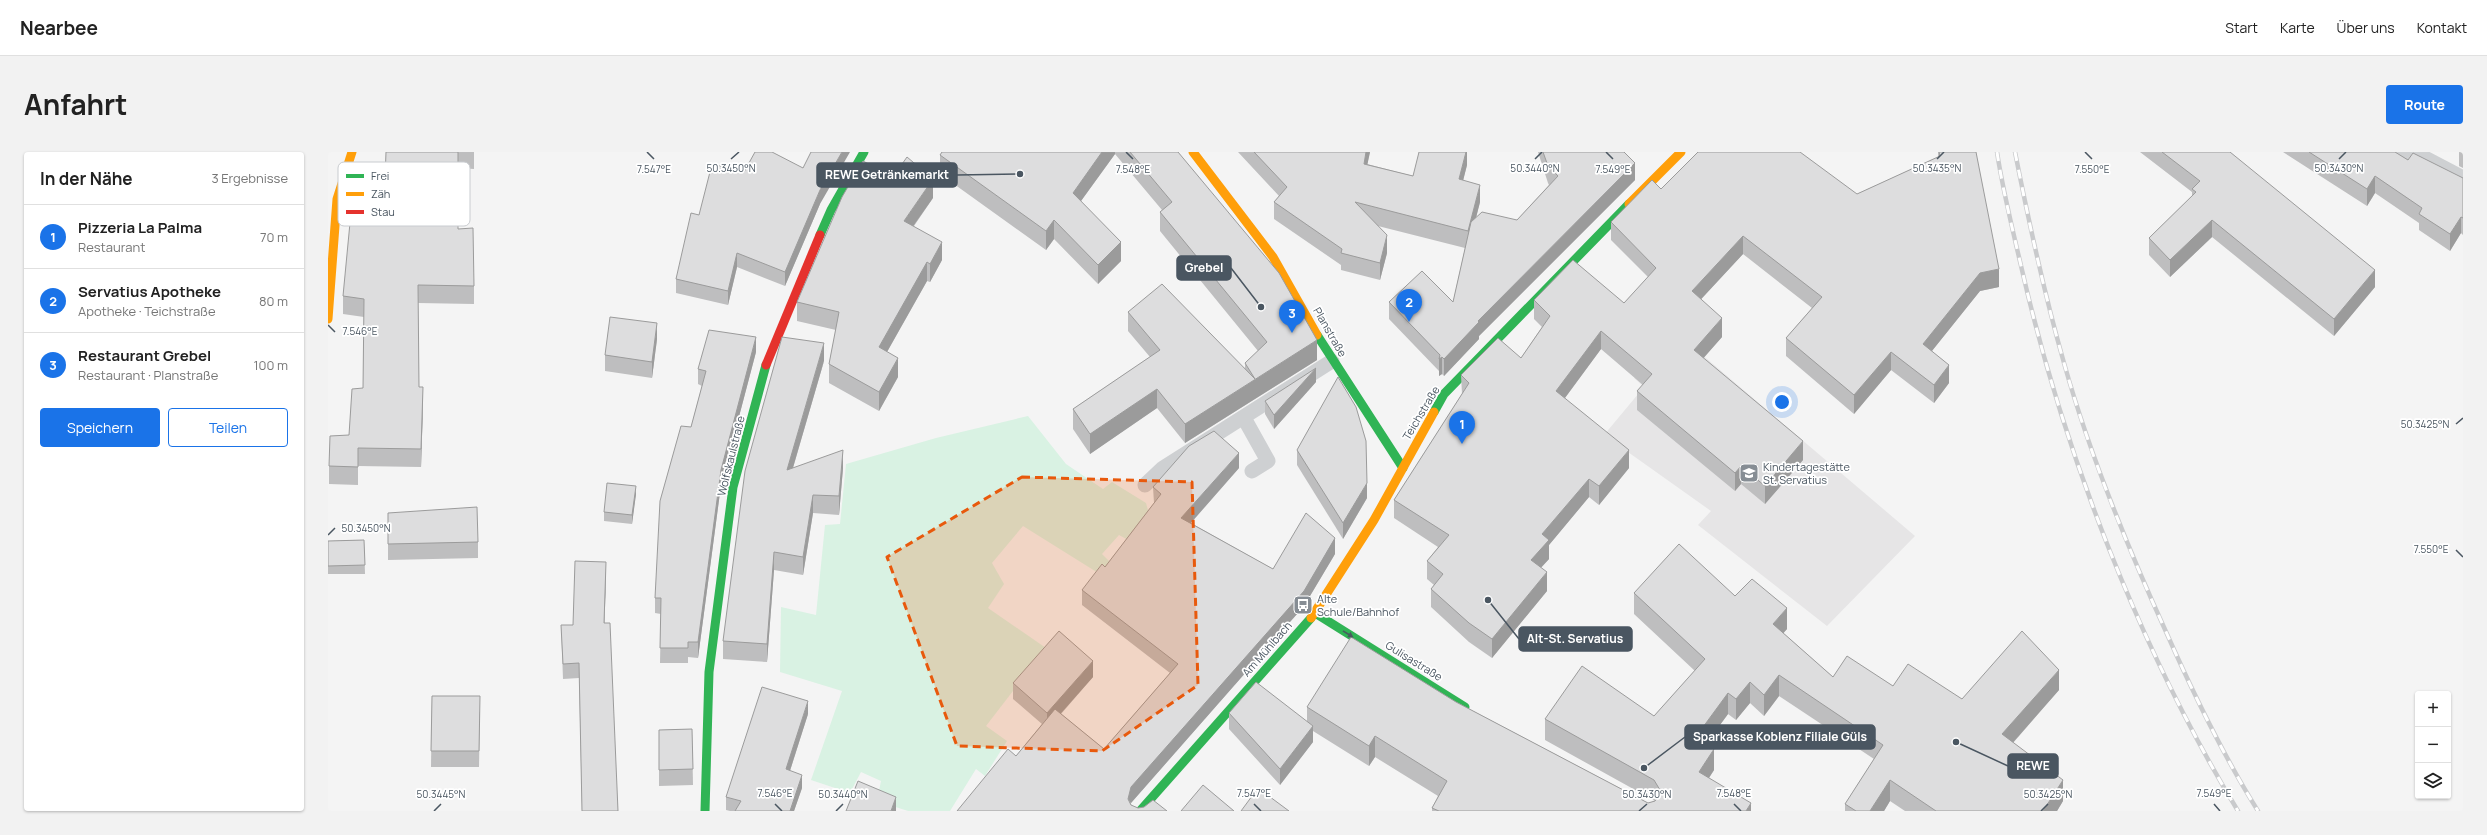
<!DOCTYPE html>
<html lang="de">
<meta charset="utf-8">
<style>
body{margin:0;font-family:Manrope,sans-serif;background:#f2f2f2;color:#222}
.controls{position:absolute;right:12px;bottom:12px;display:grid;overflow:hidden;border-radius:4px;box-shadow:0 1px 3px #0004}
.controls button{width:36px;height:36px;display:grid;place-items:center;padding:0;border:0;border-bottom:1px solid #e0e0e0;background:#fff;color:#222;font:20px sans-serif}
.you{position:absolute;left:1454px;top:250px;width:14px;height:14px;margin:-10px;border:3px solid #fff;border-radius:50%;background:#1a73e8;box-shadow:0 0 0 6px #1a73e833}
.badge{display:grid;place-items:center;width:26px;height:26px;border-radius:50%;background:#1a73e8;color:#fff;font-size:13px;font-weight:700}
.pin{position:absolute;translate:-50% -33px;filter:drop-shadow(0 1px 2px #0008)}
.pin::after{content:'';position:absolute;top:21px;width:14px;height:12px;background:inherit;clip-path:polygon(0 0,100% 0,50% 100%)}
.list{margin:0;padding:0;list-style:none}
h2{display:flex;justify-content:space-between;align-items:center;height:52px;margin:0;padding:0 16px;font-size:17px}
h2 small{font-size:13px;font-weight:400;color:#767676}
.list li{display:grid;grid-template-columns:26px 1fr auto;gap:12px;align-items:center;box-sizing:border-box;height:64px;padding:0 16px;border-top:1px solid #e0e0e0}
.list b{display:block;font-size:15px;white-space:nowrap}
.list p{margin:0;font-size:13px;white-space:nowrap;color:#767676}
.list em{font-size:13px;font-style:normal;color:#767676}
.actions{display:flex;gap:8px;padding:12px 16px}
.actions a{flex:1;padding:9px 0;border:1px solid #1a73e8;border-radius:4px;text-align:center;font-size:14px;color:#1a73e8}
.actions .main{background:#1a73e8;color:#fff}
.icon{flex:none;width:22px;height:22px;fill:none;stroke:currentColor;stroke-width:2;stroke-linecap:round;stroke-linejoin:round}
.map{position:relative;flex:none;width:2135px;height:659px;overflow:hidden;border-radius:4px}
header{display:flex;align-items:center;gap:24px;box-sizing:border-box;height:56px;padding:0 20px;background:#fff;border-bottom:1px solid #e0e0e0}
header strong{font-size:19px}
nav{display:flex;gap:22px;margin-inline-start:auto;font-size:14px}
.intro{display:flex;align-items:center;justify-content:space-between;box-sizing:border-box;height:96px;padding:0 24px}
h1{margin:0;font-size:28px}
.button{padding:10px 18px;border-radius:4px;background:#1a73e8;color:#fff;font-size:14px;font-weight:700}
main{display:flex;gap:24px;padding:0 24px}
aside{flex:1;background:#fff;border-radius:4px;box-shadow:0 1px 3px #0004}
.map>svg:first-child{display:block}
.education{fill:#e6e5e6}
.green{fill:#d9f2e3}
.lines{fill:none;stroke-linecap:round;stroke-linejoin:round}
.lane{stroke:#ced0d2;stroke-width:15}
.street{stroke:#ced0d2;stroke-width:22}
.fast{stroke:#30b455;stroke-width:9}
.slow{stroke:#ff9f0a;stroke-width:9}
.jam{stroke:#e5322d;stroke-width:9}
.rail-casing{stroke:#c9cacc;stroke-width:4.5}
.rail{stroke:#fff;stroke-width:3;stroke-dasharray:9;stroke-linecap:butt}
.wall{fill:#bebebf}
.shaded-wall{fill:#9b9b9b}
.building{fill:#ddddde;stroke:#9b9b9b}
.oneway{fill:#495b60}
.marked{fill:#e8590c;fill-opacity:0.2;stroke:#e8590c;stroke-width:3;stroke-dasharray:8 5;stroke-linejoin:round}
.ticks{fill:none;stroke:#4a5661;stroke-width:1.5}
.labels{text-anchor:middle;stroke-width:3.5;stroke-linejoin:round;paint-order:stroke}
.street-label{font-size:11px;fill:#4a5661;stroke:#fff}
.poi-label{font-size:11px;fill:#4a5661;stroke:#fff;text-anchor:start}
.key{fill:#fff;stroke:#c9ccd0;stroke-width:1}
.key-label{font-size:11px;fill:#4a5661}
.ticks-label{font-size:10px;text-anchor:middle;fill:#4a5661;stroke:#fff;stroke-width:3.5;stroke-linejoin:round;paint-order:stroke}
.leader{fill:none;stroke:#4a5661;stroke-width:1.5}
.callout-dot{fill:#4a5661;stroke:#fff;stroke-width:1.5}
.callout{fill:#4a5661;stroke:#4a5661;stroke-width:1.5}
.callout-label{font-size:12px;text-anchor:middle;font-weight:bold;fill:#fff}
</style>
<header>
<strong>Nearbee</strong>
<nav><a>Start</a><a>Karte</a><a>Über uns</a><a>Kontakt</a></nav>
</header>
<div class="intro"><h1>Anfahrt</h1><a class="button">Route</a></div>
<main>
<aside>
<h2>In der Nähe<small>3 Ergebnisse</small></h2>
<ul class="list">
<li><span class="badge">1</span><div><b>Pizzeria La Palma</b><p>Restaurant</p></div><em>70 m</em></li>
<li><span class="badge">2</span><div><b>Servatius Apotheke</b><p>Apotheke · Teichstraße</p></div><em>80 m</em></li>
<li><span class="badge">3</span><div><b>Restaurant Grebel</b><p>Restaurant · Planstraße</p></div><em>100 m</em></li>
</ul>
<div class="actions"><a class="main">Speichern</a><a>Teilen</a></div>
</aside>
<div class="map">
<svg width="2135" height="659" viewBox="0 0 2135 659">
<rect width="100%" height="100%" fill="#f4f4f4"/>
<!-- education -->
<polygon class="education" points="1345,178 1587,384 1499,474 1370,373 1383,359 1276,283 1316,235 1306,226"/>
<!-- green -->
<polygon class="green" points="700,264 738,312 775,337 784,330 818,351 821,362 802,389 791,383 774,402 804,432 799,439 695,374 664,411 676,432 660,456 718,496 658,574 679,589 657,624 648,617 622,659 580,659 549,649 553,629 533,620 522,641 483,628 514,539 452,520 453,455 488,463 497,373 512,372 518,312 608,286"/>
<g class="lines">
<!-- lane -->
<g class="lane">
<polyline points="916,266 940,309 924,319"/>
<polyline points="817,333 835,316 1004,209"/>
</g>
<!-- street -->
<polyline class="street" points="2078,0 2135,30"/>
<!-- fast -->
<g class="fast">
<polyline points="492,83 503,58 536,0"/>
<polyline points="989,183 1075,316"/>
<polyline points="1106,260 1116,242 1301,52"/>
<polyline points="987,461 1137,555"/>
<polyline points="377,659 381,520 405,335 438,213"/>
<polyline points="812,659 983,466"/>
</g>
<!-- slow -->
<g class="slow">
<polyline points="865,0 945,105 989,183"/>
<polyline points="1301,52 1353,0"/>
<polyline points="0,167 9,47 24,0"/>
<polyline points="983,466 1046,368 1106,260"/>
</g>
<!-- jam -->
<polyline class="jam" points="438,213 492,83"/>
<!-- rail casing -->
<g class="rail-casing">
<g id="rail">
<path d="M 1669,0 C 1675,40 1685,79 1694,118 C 1736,301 1812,498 1910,659"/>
<path d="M 1687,0 C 1701,71 1716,141 1736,211 C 1762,304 1799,394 1839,482 C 1866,543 1895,603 1930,659"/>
</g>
</g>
<!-- rail -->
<use href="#rail" class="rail"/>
</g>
<!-- wall -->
<g class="wall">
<polygon points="58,0 146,0 146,17 130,16 130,77 146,134 146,152 90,151 91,235 95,253 93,315 30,314 30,333 1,332 1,314 21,283 35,236 36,165 15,162 15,144 57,28"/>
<polygon points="614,0 850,0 989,208 857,291 829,256 762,302 745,277 745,257 822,205 800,179 800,160 917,216 917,211 930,199 832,79 832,60 834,58 787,2 753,49 793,109 770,132 726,87 718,98 612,22 612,3"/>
<polygon points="910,0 1042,0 1039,12 1085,24 1139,0 1139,13 1135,28 1152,50 1148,66 1189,68 1221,33 1220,31 1210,0 1296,0 1307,28 1151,184 1151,187 1116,224 1114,222 1111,224 1111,219 1061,167 1061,150 1125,150 1137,96 1050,74 1059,101 1052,128 1013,118 1013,113 946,67 946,50 951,44"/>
<polygon points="1610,0 1648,0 1671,135 1652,139 1604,199 1621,231 1606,251 1563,218 1526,262 1458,204 1458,186 1484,156 1415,102 1373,147 1394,185 1375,206 1475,308 1437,352 1413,332 1407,339 1309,258 1309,239 1315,233 1273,197 1237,246 1301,316 1271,353 1261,345 1221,393 1221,407 1213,416 1219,439 1164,506 1141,490 1103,455 1103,437 1106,433 1099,427 1099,409 1110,395 1066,366 1066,348 1134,242 1133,223 1193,206 1214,175 1206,167 1206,148 1296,151 1320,125 1283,88 1283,70 1333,37 1529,42 1610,5"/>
<polygon points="1812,0 1902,0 2047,135 2006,184 1884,85 1842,125 1821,103 1821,86 1864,44 1864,40"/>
<polygon points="1955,0 2067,0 2080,8 2135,26 2135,83 2133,81 2122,99 2091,78 2091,71 2047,41 2039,54"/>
<polygon points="2131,0 2135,0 2135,16 2131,14"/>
<polygon points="416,20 492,52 457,134 409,115 400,153 348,141 348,127 371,63"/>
<polygon points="605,46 586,74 614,108 602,130 599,129 559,200 570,225 551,259 501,231 501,212 508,178 469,169 469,150"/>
<polygon points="329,187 324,226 277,219 277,203"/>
<polygon points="428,200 393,333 370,506 360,505 360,511 332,511 333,462 327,461 327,446 363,275 374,234 370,232 370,217"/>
<polygon points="496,209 465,316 515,316 511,363 485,361 475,423 446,418 439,510 395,507 395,489"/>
<polygon points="988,230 946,277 937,262 937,249"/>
<polygon points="969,298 1039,346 1015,387 969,313"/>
<polygon points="911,316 863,371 945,417 1007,402 976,454 803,651 803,653 810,656 629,659 688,604 714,572 685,547 685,531 765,525 733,562 776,597 842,521 754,453 754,438 777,415 826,351 825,335"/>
<polygon points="308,342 304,372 276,369 276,360"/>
<polygon points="60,361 150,390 150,406 60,408"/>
<polygon points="36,388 37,422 0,422 0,389"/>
<polygon points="278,425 276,471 290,659 254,659 251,526 235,527 233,473 245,473"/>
<polygon points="1306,441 1407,444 1459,477 1455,481 1505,525 1565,534 1634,547 1731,538 1685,591 1735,649 1729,659 1577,659 1562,649 1556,659 1517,659 1517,652 1546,607 1451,544 1436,564 1422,551 1408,568 1400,562 1378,592 1386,618 1381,626 1423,659 1104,659 1104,656 1110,644 1047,605 1041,614 985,579 985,590 952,633 901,577 901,561 979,569 979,555 1128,550 1320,651 1327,649 1217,588 1217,567 1326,564 1367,519 1306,462"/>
<polygon points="104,544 152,560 151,615 103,615"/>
<polygon points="480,562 462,619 474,636 466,659 402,659 398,658 398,645"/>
<polygon points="364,577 365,633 331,634 331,578"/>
</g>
<!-- shaded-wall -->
<g class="shaded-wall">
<polygon points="514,0 522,0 492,52 457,134 457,120 492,38"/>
<polygon points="774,0 787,0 787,2 745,60 745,41"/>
<polygon points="1038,0 1042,0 1036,29 1036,12"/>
<polygon points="1138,0 1139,0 1139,13 1131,45 1131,27"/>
<polygon points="1307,11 1307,28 1151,184 1151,187 1116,224 1116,207 1150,169"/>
<polygon points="2047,24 2047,41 2039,54 2039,37"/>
<polygon points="605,27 605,46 576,87 576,69"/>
<polygon points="1152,33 1152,50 1140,97 1140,79"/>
<polygon points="2133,65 2133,81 2122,99 2122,82"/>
<polygon points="726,68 726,87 718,98 718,79"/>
<polygon points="1884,68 1884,85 1842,125 1842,108"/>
<polygon points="1059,83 1059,101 1052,128 1052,111"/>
<polygon points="1415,84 1415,102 1364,157 1364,139"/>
<polygon points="614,90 614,108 602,130 602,112"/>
<polygon points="793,90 793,109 770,132 770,113"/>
<polygon points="409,101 409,115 400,153 400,139"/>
<polygon points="599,110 599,129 551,214 551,195"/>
<polygon points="1671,117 1671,135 1652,139 1595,210 1595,192 1652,121"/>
<polygon points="2047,118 2047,135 2006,184 2006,167"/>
<polygon points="1394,166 1394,185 1366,217 1366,198"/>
<polygon points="329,171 329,187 324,226 324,210"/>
<polygon points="1273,179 1273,197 1228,258 1228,239"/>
<polygon points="428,185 428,200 393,333 370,506 370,490 393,318"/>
<polygon points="989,188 989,208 857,291 857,272"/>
<polygon points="496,191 496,209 459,336 459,318"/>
<polygon points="1563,200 1563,218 1526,262 1526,243"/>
<polygon points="1114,205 1114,222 1111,224 1111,207"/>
<polygon points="570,206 570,225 551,259 551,240"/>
<polygon points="1621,213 1621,231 1606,251 1606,233"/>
<polygon points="988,216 988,230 946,277 946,263"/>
<polygon points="95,235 95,253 93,315 93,297"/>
<polygon points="829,237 829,256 762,302 762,282"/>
<polygon points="1475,289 1475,308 1437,352 1437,334"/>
<polygon points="515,298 515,316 511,363 511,344"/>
<polygon points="1301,298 1301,316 1271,353 1271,334"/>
<polygon points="911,301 911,316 853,382 853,366"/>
<polygon points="1413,314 1413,332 1407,339 1407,321"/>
<polygon points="1261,327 1261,345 1221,393 1221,407 1203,426 1203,408 1214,382"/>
<polygon points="1039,331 1039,346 1015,387 1015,371"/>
<polygon points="308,334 308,342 304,372 304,363"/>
<polygon points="485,343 485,361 475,423 475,405"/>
<polygon points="1007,386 1007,402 976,454 803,651 800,647 803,635"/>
<polygon points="446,400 446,418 439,510 439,492"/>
<polygon points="278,410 278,425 276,486 276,471"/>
<polygon points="1219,420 1219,439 1164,506 1164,487"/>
<polygon points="1459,456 1459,477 1445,493 1445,472"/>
<polygon points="765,509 765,525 719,577 719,561"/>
<polygon points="1731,518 1731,538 1674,603 1674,582"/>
<polygon points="1451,523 1451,544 1436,564 1436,543"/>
<polygon points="1422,530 1422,551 1408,568 1408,547"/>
<polygon points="1400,541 1400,562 1367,607 1367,586"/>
<polygon points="480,549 480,562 458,631 458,617"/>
<polygon points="985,574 985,590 952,633 952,617"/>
<polygon points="1047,584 1047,605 1041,614 1041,594"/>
<polygon points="1386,597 1386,618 1371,641 1371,620"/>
<polygon points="474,623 474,636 466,659 462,659"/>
<polygon points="1562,628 1562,649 1556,659 1542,659"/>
<polygon points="1735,628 1735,649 1729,659 1715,659"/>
<polygon points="568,645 568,659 563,659"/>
<polygon points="1423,651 1423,659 1418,659"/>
</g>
<!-- building -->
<g class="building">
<polygon points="58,0 130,0 130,77 145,76 146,134 90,133 91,235 95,235 93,297 30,296 30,315 1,314 2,284 21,283 24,237 35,236 36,147 15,144 26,29 57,28"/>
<polygon points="427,0 444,0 475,16 483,0 514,0 492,38 457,120 409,101 400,139 348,127 363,61 371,63 384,12 416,20"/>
<polygon points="614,0 774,0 745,41 793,90 770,113 726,68 718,79 612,3"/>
<polygon points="802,0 850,0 951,121 989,188 857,272 829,237 762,282 745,257 832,198 800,160 834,132 927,227 917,211 939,190 832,60 844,50"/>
<polygon points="926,0 1038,0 1036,12 1085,24 1091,0 1138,0 1131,27 1152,33 1140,79 1027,50 1059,83 1052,111 1013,101 1014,97 946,50 959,35"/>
<polygon points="1215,0 1296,0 1307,11 1150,169 1151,170 1116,207 1114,205 1111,207 1112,203 1061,150 1094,119 1125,150 1143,70 1154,60 1189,68 1230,24 1220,14"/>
<polygon points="1370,0 1472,0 1529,42 1612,4 1611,0 1648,0 1671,117 1652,121 1595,192 1621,213 1606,233 1563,200 1526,243 1458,186 1494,145 1415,84 1364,139 1394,166 1366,198 1475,289 1437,334 1413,314 1407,321 1309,239 1324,222 1273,179 1228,239 1301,298 1271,334 1261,327 1214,382 1221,388 1203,408 1219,420 1164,487 1141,471 1103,437 1115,422 1099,409 1121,383 1066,348 1141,231 1133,223 1170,186 1193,206 1222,164 1206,148 1245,108 1296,151 1328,116 1283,70 1324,28 1333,37"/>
<polygon points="1834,0 1902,0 2047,118 2006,167 1884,68 1842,108 1821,86 1868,40 1864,37 1872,29"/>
<polygon points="1981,0 2067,0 2080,8 2085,1 2135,26 2135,66 2133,65 2122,82 2091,62 2094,56 2047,24 2039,37"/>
<polygon points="579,5 605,27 576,69 614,90 602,112 599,110 551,195 570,206 551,240 501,212 511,160 469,150 514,45 535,9 565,25"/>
<polygon points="282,165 329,171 324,210 277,203"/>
<polygon points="381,178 428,185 393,318 370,490 360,490 360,496 332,496 333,446 327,446 332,349 353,274 363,275 378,219 370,217"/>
<polygon points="454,185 496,191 459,318 515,298 511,344 485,343 475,405 446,400 439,492 395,489 417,319"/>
<polygon points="988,216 946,263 937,249"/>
<polygon points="1010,225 1028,255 1038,289 1039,331 1015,371 969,298"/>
<polygon points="886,279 911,301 853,366 945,417 978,361 1007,386 976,439 803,635 800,647 803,653 810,656 816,655 825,648 839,659 629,659 680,597 688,604 727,557 776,597 850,512 754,438 774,412 777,415 833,342 825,335 861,294"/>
<polygon points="279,331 308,334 304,363 276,360"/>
<polygon points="149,355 150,390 60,392 60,361"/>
<polygon points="36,388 37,413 0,414 0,389"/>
<polygon points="1351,392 1407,444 1424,427 1459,456 1445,472 1505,525 1519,504 1565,534 1580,512 1634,547 1694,479 1731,518 1674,582 1735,628 1715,659 1608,659 1562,628 1542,659 1528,659 1517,652 1555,593 1451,523 1436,543 1422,530 1408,547 1400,541 1367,586 1386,597 1371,620 1423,651 1418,659 1111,659 1104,656 1119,629 1047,584 1041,594 979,555 1023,485 1128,550 1320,651 1327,649 1331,644 1332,638 1326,628 1217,567 1254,514 1326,564 1377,507 1306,441"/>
<polygon points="247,409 278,410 276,471 282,471 290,659 254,659 251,511 235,512 233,473 245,473"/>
<polygon points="731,479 765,509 719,561 685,531"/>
<polygon points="928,530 985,574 952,617 901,561"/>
<polygon points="434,535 480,549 458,617 474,623 462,659 407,659 413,649 398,645"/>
<polygon points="104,544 152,544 151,599 103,599"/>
<polygon points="364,577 365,617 331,618 331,578"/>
<polygon points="530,629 568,645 563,659 518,659"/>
<polygon points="875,633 906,659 853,659"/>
<polygon points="930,636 961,659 913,659"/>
</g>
<!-- one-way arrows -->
<defs><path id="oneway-solid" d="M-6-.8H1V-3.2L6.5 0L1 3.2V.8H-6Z"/></defs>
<use class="oneway" href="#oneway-solid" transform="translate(1020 482) rotate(32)"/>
<!-- marked area -->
<path class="marked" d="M 694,325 L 864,330 L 870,533 L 774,599 L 629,594 L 559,405 Z"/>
<!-- ticks -->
<path class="ticks" d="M 319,0 L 326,7M 798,0 L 805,7M 1278,0 L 1285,7M 1757,0 L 1764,7M 403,7 L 411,0M 1207,7 L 1214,0M 1609,7 L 1616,0M 2011,7 L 2018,0M 0,173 L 7,180M 2128,272 L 2135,266M 0,383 L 7,376M 2128,398 L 2135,405M 447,652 L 454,659M 926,652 L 933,659M 1406,652 L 1413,659M 1886,652 L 1892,659M 106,659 L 113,652M 508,659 L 515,652M 1311,659 L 1319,652M 1713,659 L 1720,652"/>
<!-- icons -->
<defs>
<g id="school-square" transform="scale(1)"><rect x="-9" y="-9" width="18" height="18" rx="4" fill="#868d94" stroke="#fff"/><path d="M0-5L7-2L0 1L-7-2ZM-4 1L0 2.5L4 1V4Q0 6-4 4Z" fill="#fff"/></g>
<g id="bus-square" transform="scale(1)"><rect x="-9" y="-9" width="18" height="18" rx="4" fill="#868d94" stroke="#fff"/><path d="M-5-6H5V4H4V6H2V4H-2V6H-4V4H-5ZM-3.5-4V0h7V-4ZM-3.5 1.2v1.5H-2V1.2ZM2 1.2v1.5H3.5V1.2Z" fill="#fff"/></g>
</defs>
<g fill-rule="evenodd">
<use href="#school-square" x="1421" y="321"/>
<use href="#bus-square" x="975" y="453"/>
</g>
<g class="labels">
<!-- street labels -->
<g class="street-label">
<text transform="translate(1002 180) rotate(60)" y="4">Planstraße</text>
<text transform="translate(1093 261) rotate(-59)" y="4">Teichstraße</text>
<text transform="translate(403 304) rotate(-76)" y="4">Wolfskaulstraße</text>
<text transform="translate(939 497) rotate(-49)" y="4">Am Mühlbach</text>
<text transform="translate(1086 509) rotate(32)" y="4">Gulisastraße</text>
</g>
<!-- poi labels -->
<g class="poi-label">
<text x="1435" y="319">Kindertagestätte<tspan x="1435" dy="13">St. Servatius</tspan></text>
<text x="989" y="451">Alte<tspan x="989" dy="13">Schule/Bahnhof</tspan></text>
</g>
</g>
<!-- legend -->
<rect x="10" y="10" width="132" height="64" rx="6" class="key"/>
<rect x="18" y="22" width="18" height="4" fill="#30b455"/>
<rect x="18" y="40" width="18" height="4" fill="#ff9f0a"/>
<rect x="18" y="58" width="18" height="4" fill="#e5322d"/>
<g class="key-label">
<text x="43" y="28">Frei</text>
<text x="43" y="46">Zäh</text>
<text x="43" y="64">Stau</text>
</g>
<g class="ticks-label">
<text x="1207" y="20">50.3440°N</text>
<text x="2011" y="20">50.3430°N</text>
<text x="403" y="20">50.3450°N</text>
<text x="1609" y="20">50.3435°N</text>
<text x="1764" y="21">7.550°E</text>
<text x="326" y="21">7.547°E</text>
<text x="805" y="21">7.548°E</text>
<text x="1285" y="21">7.549°E</text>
<text x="32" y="183">7.546°E</text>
<text x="2097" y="276">50.3425°N</text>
<text x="38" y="380">50.3450°N</text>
<text x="2103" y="401">7.550°E</text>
<text x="447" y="645">7.546°E</text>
<text x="926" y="645">7.547°E</text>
<text x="1406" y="645">7.548°E</text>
<text x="1886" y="645">7.549°E</text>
<text x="113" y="646">50.3445°N</text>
<text x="515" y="646">50.3440°N</text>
<text x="1319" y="646">50.3430°N</text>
<text x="1720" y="646">50.3425°N</text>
</g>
<!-- callouts -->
<path class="leader" d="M692 22L629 23M933 155L903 116M1160 448L1191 487M1316 616L1357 585M1628 590L1680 614"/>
<g class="callout-dot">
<circle cx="692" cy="22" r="4"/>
<circle cx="933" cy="155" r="4"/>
<circle cx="1160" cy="448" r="4"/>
<circle cx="1316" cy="616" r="4"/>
<circle cx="1628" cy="590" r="4"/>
</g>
<g class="callout">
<rect x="489" y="11" width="140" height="24" rx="4"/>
<rect x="849" y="104" width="54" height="24" rx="4"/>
<rect x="1191" y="475" width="113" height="24" rx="4"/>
<rect x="1357" y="573" width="190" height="24" rx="4"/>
<rect x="1680" y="602" width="50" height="24" rx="4"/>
</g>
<g class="callout-label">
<text x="559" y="27">REWE Getränkemarkt</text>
<text x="876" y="120">Grebel</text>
<text x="1247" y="491">Alt-St. Servatius</text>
<text x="1452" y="589">Sparkasse Koblenz Filiale Güls</text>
<text x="1705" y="618">REWE</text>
</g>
</svg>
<div class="controls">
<button>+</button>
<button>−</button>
<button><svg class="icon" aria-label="layers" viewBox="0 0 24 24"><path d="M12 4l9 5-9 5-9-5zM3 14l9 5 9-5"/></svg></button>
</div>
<div class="you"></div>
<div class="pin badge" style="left:1134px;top:292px">1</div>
<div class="pin badge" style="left:1081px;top:170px">2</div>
<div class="pin badge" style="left:964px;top:181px">3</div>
</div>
</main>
